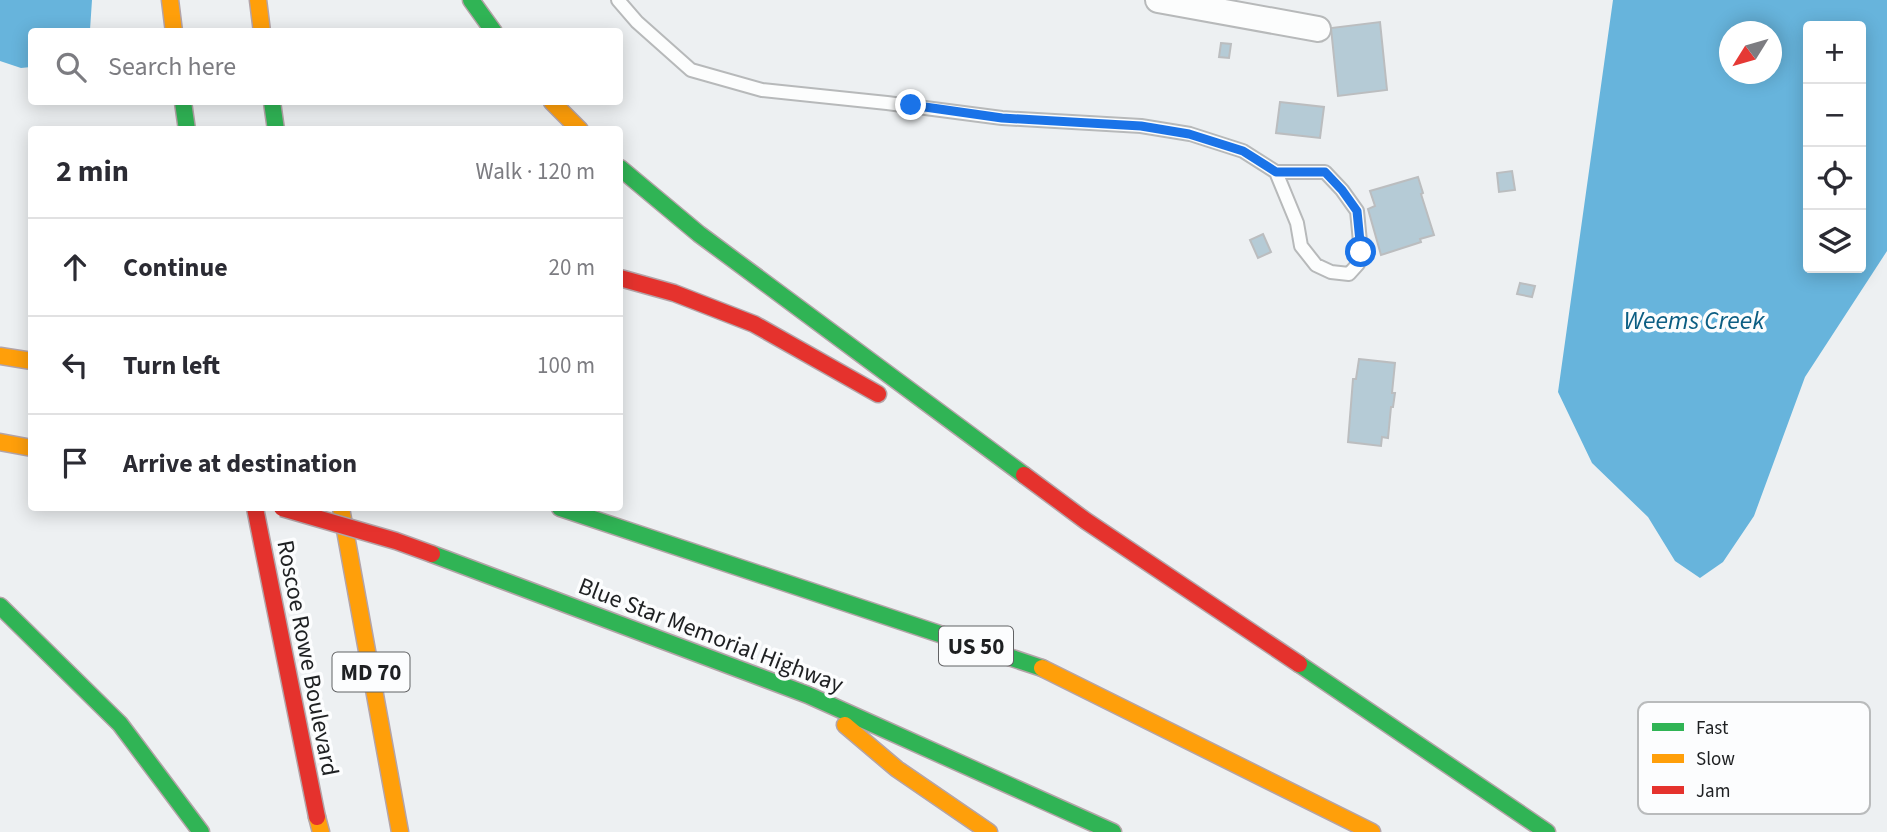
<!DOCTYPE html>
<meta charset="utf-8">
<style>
body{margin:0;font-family:"Source Sans 3",sans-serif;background:#f2f2f3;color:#2b2b33}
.controls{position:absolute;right:21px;top:21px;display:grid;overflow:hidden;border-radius:7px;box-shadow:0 4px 18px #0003}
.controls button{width:63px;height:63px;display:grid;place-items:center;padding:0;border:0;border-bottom:2px solid #e1e1e2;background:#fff;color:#2b2b33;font:35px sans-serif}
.compass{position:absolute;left:1719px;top:21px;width:63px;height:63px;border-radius:50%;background:#fff;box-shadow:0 4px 18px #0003;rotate:233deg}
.stop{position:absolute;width:21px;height:21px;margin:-16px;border:5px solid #1a73e8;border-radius:50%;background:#fff}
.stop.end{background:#1a73e8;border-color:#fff;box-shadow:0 2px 7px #0008}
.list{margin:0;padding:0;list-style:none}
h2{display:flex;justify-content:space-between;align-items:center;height:91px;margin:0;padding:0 28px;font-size:30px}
h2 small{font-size:23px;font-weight:400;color:#7c7c81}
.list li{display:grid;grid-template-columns:46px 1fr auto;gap:21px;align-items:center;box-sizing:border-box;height:98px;padding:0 28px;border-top:2px solid #e1e1e2}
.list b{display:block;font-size:26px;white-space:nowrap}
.list em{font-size:23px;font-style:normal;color:#7c7c81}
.icon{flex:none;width:38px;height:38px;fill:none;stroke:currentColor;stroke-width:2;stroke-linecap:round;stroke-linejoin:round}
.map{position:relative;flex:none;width:1887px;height:832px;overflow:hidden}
.search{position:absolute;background:#fff;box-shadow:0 4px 18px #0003;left:28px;top:28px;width:595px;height:77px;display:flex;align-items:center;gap:18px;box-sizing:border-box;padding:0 24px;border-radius:7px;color:#7c7c81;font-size:26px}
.panel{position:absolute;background:#fff;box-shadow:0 4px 18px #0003;left:28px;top:126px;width:595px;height:385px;border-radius:7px}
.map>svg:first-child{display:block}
.water{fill:#67b4dc;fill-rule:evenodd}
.building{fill:#b5cbd6;stroke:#bbbdbf;stroke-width:2}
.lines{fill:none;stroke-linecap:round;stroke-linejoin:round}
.lane-casing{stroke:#b7b9ba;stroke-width:16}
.street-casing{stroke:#b7b9ba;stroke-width:28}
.fast-casing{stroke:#b4a4a8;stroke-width:19}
.slow-casing{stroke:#b4a4a8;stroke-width:19}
.jam-casing{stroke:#b4a4a8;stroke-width:19}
.lane{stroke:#fcfdfd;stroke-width:12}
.street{stroke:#fcfdfd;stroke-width:24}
.fast{stroke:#30b455;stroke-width:16}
.slow{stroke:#ff9f0a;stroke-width:16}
.jam{stroke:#e5322d;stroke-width:16}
.jam-bridge-casing{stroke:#b4a4a8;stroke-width:19;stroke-linecap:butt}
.jam-bridge{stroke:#e5322d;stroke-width:16}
.route{stroke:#1a73e8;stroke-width:9}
.labels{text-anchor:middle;stroke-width:7;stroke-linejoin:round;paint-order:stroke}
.shield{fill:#fcfdfe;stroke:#616264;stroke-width:2}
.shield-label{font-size:23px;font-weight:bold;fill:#1e2022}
.street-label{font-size:24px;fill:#1e2022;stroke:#fcfdfe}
.water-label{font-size:26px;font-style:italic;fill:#0c5e83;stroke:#fcfdfe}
.key{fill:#fcfdfe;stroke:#b9bbbc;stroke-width:2}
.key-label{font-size:19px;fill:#1e2022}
</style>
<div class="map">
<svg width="1887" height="832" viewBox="0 0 1887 832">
<rect width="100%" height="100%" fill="#edf0f2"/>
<!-- water -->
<g class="water">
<polygon points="0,0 92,0 90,30 32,32 31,67 21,68 0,61"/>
<path d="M 1613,0 L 1887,0 L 1887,251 L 1805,377 L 1754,516 L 1723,562 L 1700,578 L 1675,561 L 1648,517 L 1592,463 L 1558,392 ZM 1808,26 L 1861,26 L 1861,268 L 1808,268 ZM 1730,32 L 1772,32 L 1772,74 L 1730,74 Z"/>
</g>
<!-- building -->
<g class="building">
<polygon points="1380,22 1387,90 1338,96 1331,28"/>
<polygon points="1221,43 1231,44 1229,58 1219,57"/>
<polygon points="1280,102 1324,107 1320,138 1276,133"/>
<polygon points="1512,171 1515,190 1499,192 1497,173"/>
<polygon points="1418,177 1423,193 1421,194 1434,235 1420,239 1421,242 1381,255 1368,209 1375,206 1370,191"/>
<polygon points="1263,234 1271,252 1258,258 1250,240"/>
<polygon points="1520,283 1535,286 1532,297 1517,294"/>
<polygon points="1359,359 1395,363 1392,393 1395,393 1393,407 1391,407 1388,438 1382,437 1381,446 1348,442 1353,379 1356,379"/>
</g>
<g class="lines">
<!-- lane casing -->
<g class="lane-casing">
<polyline id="lane" points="618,0 637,22 691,70 762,90 887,103 1002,118 1141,126 1190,134 1243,151 1276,172 1325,172 1342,190 1357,211 1361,252 1358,264 1349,274 1331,272 1316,265 1301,246 1297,223 1276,172"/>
</g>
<!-- street casing -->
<g class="street-casing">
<polyline id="street" points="1158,0 1318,29"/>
</g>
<!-- fast casing -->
<g class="fast-casing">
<g id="fast">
<polyline points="471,0 494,32"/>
<polyline points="183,102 187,130"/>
<polyline points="272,102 276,130"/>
<polyline points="620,168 699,234 1024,475"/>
<polyline points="560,508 1042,668"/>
<polyline points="432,554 808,695 1113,832"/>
<polyline points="0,606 120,724 201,832"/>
<polyline points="1299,664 1547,832"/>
</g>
</g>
<!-- slow casing -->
<g class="slow-casing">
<g id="slow">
<polyline points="170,0 174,32"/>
<polyline points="258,0 262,32"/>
<polyline points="552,102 580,130"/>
<polyline points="0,356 32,361"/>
<polyline points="0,442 32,448"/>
<polyline points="341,508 400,832"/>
<polyline points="1042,668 1372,832"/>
<polyline points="845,725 897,769 989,832"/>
<polyline points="317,817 321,832"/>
</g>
</g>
<!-- jam casing -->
<g class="jam-casing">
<g id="jam">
<polyline points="620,278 674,293 754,324 878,394"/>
<polyline points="1024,475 1086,521 1299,664"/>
<polyline points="255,508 317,817"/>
</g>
</g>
<!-- lane -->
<use href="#lane" class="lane"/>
<!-- street -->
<use href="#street" class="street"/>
<!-- fast -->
<use href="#fast" class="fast"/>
<!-- slow -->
<use href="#slow" class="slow"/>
<!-- jam -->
<use href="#jam" class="jam"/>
<!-- jam-bridge casing -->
<g class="jam-bridge-casing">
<polyline id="jam-bridge" points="282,508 396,541 432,554"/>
</g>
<!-- jam-bridge -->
<use href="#jam-bridge" class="jam-bridge"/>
</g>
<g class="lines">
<!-- route -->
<polyline class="route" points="911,105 1002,118 1141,126 1189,134 1243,151 1276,172 1325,172 1342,190 1357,211 1361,252"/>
</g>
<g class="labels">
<!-- shield labels -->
<g class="shield">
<rect x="939" y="626.5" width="74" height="39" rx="5"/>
<rect x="332.5" y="652.5" width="77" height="39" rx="5"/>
</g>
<g class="shield-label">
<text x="976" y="654">US 50</text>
<text x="371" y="680">MD 70</text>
</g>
<!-- street labels -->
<g class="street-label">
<text transform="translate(711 635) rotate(21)" y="8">Blue Star Memorial Highway</text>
<text transform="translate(308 658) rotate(79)" y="8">Roscoe Rowe Boulevard</text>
</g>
<!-- water labels -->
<g class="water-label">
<text x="1694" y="329">Weems Creek</text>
</g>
</g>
<!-- legend -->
<rect x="1638" y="702" width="232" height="112" rx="10" class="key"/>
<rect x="1652" y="723" width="32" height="8" fill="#30b455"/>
<rect x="1652" y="754" width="32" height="9" fill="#ff9f0a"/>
<rect x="1652" y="786" width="32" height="8" fill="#e5322d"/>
<g class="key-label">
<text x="1696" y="734">Fast</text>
<text x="1696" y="765">Slow</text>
<text x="1696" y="797">Jam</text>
</g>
</svg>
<div class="controls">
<button>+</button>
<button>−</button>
<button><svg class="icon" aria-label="locate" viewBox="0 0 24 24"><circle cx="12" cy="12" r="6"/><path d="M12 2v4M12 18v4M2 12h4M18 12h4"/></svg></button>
<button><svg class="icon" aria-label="layers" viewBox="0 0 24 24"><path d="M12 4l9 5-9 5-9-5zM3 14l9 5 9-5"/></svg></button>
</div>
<svg class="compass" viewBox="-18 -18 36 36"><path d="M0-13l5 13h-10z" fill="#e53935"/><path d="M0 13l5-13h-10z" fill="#7c7c81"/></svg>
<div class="stop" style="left:1361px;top:252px"></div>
<div class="stop end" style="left:911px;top:105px"></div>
<div class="search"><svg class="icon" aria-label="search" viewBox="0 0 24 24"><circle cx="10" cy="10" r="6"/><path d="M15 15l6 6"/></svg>Search here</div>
<section class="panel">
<h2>2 min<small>Walk · 120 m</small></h2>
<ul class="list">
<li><svg class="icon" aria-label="ahead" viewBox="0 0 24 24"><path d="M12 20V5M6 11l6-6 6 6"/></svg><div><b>Continue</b></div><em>20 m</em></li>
<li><svg class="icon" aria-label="left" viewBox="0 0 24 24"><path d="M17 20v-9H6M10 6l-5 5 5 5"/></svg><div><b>Turn left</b></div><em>100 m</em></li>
<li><svg class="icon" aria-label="arrive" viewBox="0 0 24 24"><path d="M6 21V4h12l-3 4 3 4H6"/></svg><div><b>Arrive at destination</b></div></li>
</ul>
</section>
</div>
